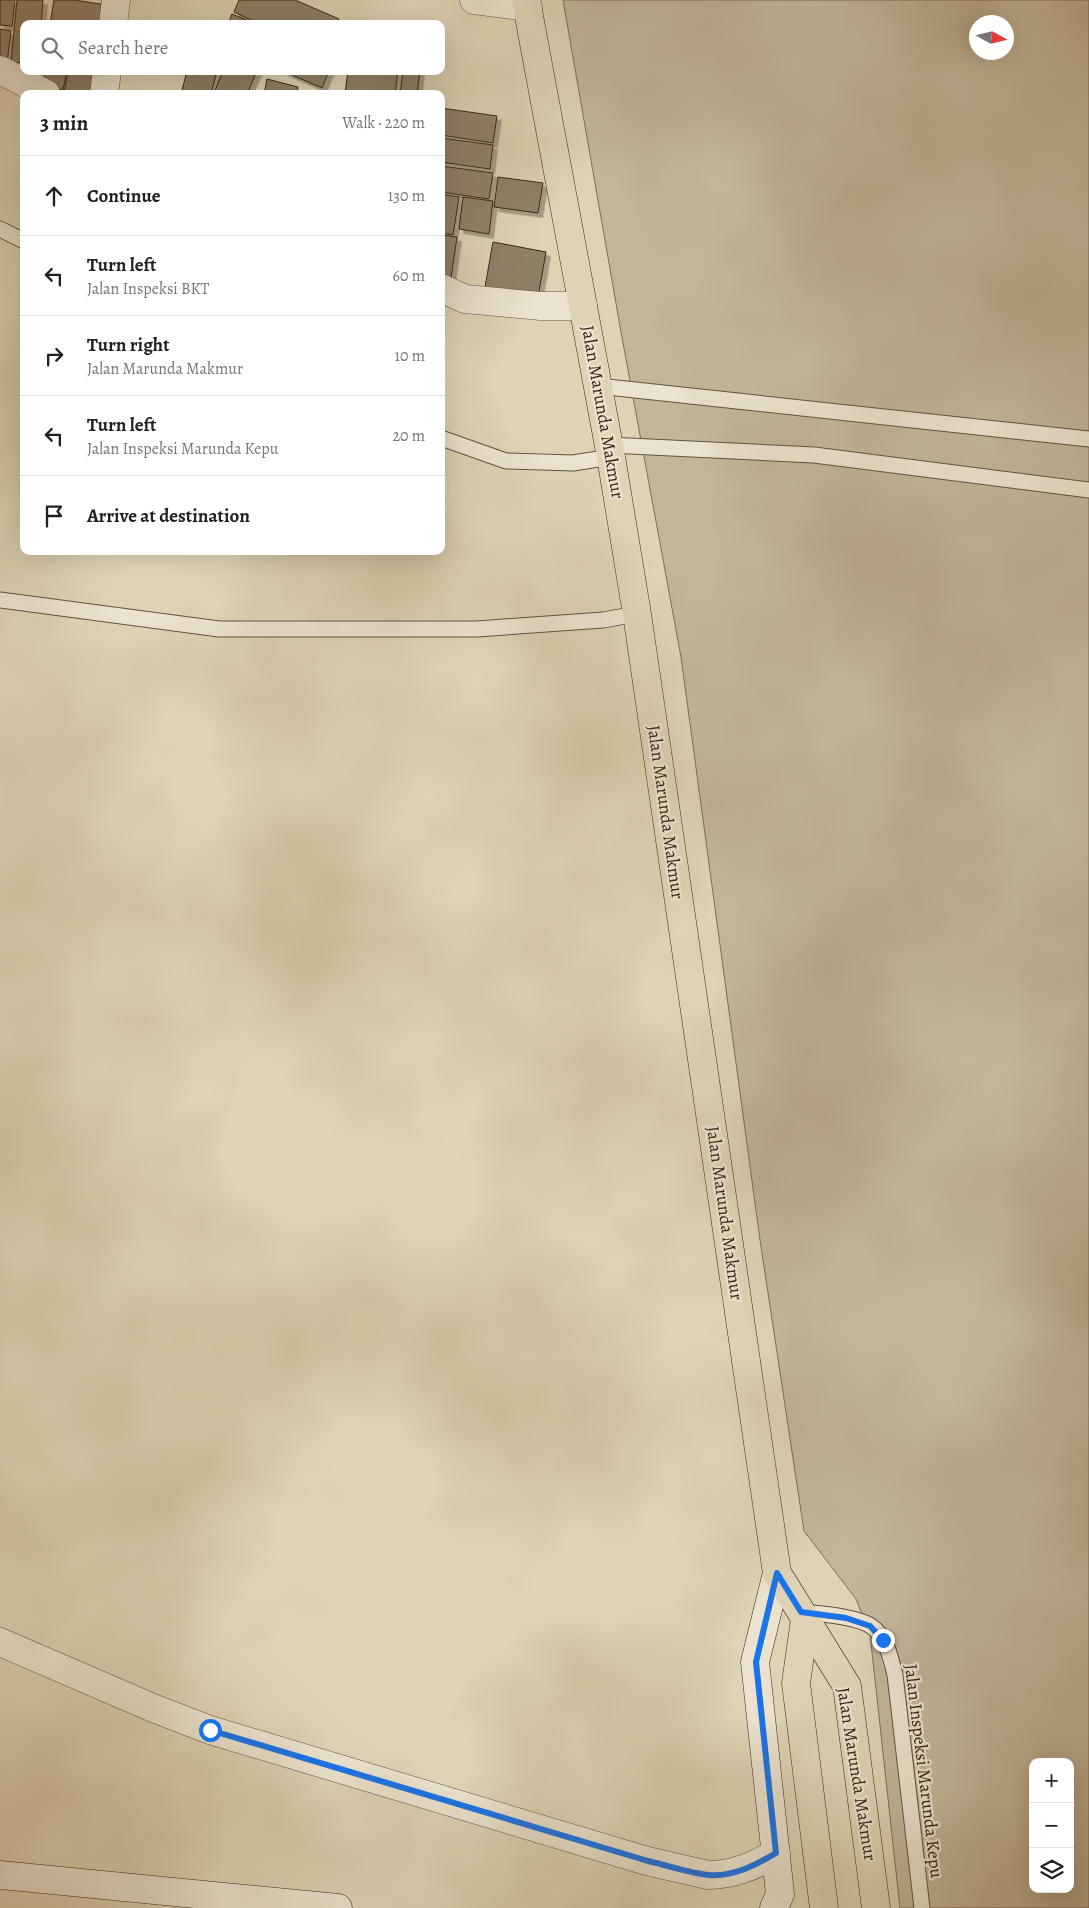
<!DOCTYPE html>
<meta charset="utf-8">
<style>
body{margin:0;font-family:Alegreya,serif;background:#f6f6f6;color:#202124}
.controls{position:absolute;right:15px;bottom:15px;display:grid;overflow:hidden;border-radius:10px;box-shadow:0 5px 20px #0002}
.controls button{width:45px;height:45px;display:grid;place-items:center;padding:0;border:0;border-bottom:1px solid #e0e0e0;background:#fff;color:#202124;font:25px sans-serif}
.compass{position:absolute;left:969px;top:15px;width:45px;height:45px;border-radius:50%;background:#fff;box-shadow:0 5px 20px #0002;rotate:98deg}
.stop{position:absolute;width:15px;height:15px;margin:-11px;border:4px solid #1a73e8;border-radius:50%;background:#fff}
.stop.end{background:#1a73e8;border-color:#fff;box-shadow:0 1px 5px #0008}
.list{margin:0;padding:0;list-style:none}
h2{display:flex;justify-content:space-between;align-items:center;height:65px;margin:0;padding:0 20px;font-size:21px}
h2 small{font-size:16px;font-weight:400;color:#757577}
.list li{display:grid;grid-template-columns:32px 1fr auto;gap:15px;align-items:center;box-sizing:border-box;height:80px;padding:0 20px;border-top:1px solid #e0e0e0}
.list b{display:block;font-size:19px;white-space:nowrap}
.list p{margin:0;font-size:16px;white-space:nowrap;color:#757577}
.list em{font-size:16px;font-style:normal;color:#757577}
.icon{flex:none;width:28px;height:28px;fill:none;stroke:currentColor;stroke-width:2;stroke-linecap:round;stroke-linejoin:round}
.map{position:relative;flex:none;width:1089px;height:1908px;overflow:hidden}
.search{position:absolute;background:#fff;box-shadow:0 5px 20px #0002;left:20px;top:20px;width:425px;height:55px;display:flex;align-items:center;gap:12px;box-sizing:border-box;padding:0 18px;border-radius:10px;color:#757577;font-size:19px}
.panel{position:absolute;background:#fff;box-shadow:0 5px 20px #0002;left:20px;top:90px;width:425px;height:465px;border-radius:10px}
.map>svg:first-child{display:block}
.green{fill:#c2b69a;stroke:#7e6e58;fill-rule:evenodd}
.building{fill:#8f8069;stroke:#3a2617;filter:url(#shadow)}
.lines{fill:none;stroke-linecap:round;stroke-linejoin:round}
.lane-casing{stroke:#63523e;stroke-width:17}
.street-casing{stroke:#63523e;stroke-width:29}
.secondary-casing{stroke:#3a2617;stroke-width:29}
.primary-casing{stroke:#3a2617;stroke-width:29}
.lane{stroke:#eae3cf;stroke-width:15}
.street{stroke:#eae3cf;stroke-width:28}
.secondary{stroke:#eae3cf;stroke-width:28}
.primary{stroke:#ded4b5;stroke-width:28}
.route{stroke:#1a73e8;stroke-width:6}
.labels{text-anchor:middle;stroke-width:4.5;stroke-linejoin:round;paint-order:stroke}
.street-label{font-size:18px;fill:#3a2617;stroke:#eae3cf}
</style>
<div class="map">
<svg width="1089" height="1908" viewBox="0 0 1089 1908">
<defs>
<filter id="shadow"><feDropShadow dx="4.5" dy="4.5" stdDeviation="0" flood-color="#0004"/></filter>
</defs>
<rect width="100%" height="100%" fill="#ded4b5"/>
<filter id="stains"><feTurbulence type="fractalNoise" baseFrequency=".004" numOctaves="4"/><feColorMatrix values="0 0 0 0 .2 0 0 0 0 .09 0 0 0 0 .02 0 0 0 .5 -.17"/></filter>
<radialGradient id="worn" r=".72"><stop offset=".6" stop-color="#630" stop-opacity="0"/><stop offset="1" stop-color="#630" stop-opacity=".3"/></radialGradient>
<!-- green -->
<path class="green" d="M 563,0 L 1089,0 L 1089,1908 L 900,1908 L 870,1634 L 856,1599 L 804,1531 L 760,1240 L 681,657 L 621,332 ZM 976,22 L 1006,22 L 1006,52 L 976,52 ZM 1033,1762 L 1070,1762 L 1070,1889 L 1033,1889 Z"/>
<!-- building -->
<g class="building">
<polygon points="0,0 15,0 12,26 0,25"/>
<polygon points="17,0 43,0 41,24 24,24 24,63 11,62"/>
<polygon points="54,0 74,0 107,5 105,24 50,24"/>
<polygon points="239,0 295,0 339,19 337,24 260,24 234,12"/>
<polygon points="232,14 256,24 228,24"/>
<polygon points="0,29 11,31 7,63 0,62"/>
<polygon points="45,71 67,71 63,90 42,86"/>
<polygon points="68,71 99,71 94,94 64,93"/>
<polygon points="187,71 217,71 211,94 181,94"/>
<polygon points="223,71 257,71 247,94 216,94 214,93"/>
<polygon points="283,71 329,71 322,88"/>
<polygon points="348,71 398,71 395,94 345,94"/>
<polygon points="403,71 420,71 417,94 400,94"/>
<polygon points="267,79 298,87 296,94 264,94"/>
<polygon points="441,108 497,116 493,143 441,135"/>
<polygon points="441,138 493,145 490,169 441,162"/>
<polygon points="441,166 493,173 489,199 441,192"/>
<polygon points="498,177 543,183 538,213 494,207"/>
<polygon points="441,194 459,197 453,235 441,233"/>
<polygon points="463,197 493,201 489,234 459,229"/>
<polygon points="441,235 457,237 451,278 441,277"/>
<polygon points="493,242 546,252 538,297 485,287"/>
</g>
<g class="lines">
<!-- lane casing -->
<g class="lane-casing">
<g id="lane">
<polyline points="0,229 24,241"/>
<polyline points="598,386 1089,439"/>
<polyline points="441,438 506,461 573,463 611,457"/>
<polyline points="609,445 814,455 1089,490"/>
<polyline points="0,600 219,629 477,629 603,620 637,614"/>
<path d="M 801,1612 C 820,1614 855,1616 871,1626 C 886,1636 891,1658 895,1675 L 922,1908"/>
</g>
</g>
<!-- street casing -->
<g class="street-casing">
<g id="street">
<polyline points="474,0 528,7"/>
<polyline points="113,24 116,0"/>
<polyline points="0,70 46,94"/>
<polyline points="104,94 107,71"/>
<polyline points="441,288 465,299 541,306 583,306"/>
<path d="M 0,1642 L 153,1708 L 210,1730 L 647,1861 L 708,1875 C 733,1875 754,1866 776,1853"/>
</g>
</g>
<!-- secondary casing -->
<g class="secondary-casing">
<g id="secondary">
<polyline points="0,1875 338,1908"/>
<polyline points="774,1908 780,1894 755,1662 777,1573"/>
</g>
</g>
<!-- primary casing -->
<g class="primary-casing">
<g id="primary">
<polyline points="526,0 611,457 637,614 777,1573 847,1686 876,1908"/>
<polyline points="805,1620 796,1683 824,1908"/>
</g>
</g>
<!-- lane -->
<use href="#lane" class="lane"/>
<!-- street -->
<use href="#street" class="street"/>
<!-- secondary -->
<use href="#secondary" class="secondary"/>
<!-- primary -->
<use href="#primary" class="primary"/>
</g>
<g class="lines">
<!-- route -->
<path class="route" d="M 210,1730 L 648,1861 C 667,1865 689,1873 709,1875 C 733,1877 756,1865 776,1853 L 756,1662 L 777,1573 L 801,1612 L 846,1618 L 870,1626 L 883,1640"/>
</g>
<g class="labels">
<!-- street labels -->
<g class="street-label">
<text transform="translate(603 412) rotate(80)" y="6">Jalan Marunda Makmur</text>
<text transform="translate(666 812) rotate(82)" y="6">Jalan Marunda Makmur</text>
<text transform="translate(725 1213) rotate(82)" y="6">Jalan Marunda Makmur</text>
<text transform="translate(924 1771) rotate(83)" y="6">Jalan Inspeksi Marunda Kepu</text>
<text transform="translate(857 1774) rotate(81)" y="6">Jalan Marunda Makmur</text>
</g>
</g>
<rect width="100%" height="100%" filter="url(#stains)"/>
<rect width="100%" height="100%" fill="url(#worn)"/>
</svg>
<div class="controls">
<button>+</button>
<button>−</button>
<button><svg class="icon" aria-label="layers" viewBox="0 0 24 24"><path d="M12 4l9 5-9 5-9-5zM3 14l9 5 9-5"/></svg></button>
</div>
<svg class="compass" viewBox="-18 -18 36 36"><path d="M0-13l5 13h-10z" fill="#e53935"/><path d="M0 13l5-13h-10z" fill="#757577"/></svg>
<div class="stop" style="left:210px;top:1730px"></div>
<div class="stop end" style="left:883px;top:1640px"></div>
<div class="search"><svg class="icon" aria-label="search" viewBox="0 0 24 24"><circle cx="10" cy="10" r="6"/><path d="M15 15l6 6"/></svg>Search here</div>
<section class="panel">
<h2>3 min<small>Walk · 220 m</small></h2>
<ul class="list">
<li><svg class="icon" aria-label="ahead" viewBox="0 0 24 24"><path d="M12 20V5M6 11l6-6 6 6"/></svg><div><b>Continue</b></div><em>130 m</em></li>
<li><svg class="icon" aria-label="left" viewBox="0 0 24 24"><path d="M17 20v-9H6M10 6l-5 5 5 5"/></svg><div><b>Turn left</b><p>Jalan Inspeksi BKT</p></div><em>60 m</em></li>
<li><svg class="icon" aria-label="right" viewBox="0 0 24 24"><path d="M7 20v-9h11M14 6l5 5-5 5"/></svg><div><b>Turn right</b><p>Jalan Marunda Makmur</p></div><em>10 m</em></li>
<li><svg class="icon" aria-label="left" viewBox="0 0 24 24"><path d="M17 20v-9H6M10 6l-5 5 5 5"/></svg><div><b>Turn left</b><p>Jalan Inspeksi Marunda Kepu</p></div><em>20 m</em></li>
<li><svg class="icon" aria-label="arrive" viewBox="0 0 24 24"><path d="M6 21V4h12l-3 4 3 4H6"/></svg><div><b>Arrive at destination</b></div></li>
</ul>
</section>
</div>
